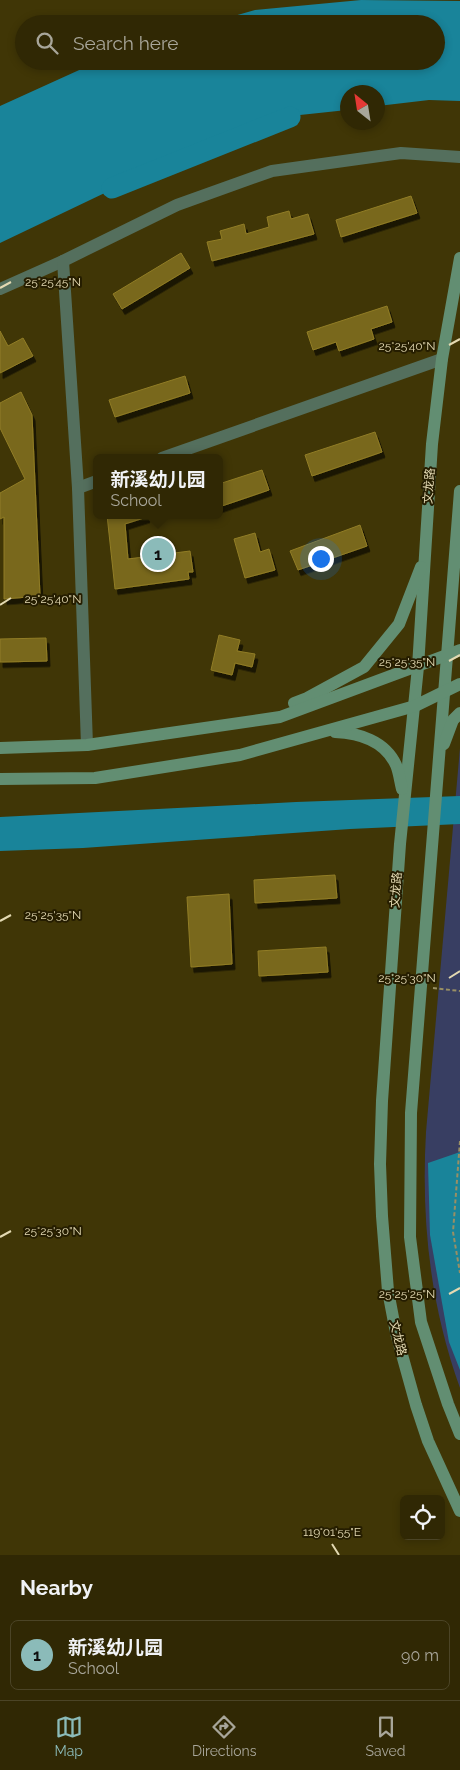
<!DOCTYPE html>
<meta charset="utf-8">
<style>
body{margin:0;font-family:Raleway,"Noto Sans SC",sans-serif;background:#38300e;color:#f1f3f6}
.controls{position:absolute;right:15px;bottom:15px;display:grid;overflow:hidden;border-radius:8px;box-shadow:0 2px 8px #0003}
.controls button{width:45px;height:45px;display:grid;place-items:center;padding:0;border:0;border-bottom:1px solid #4b4426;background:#302804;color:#f1f3f6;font:25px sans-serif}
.compass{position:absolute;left:340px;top:85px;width:45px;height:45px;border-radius:50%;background:#302804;box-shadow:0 2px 8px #0003;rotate:330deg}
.you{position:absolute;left:320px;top:558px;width:18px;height:18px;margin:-12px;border:4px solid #fff;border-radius:50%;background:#1a73e8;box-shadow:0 0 0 8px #1a73e833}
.badge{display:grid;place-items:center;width:32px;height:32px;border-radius:50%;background:#8bbbb9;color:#111;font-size:16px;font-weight:700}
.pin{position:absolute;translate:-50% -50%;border:2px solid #fff;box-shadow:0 1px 5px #0006}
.popup{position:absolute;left:93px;top:454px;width:130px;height:65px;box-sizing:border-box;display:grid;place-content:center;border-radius:8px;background:#302804;filter:drop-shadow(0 1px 4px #0005);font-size:16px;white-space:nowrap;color:#a8a69a}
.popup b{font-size:19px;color:#f1f3f6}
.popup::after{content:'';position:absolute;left:50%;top:100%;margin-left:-10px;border:10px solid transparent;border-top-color:#302804}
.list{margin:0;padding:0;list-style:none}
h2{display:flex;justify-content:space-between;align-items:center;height:65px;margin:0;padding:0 20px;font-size:21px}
h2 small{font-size:16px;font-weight:400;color:#a8a69a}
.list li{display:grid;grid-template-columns:32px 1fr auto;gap:15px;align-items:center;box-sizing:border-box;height:70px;margin:0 10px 10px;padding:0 10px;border:1px solid #4b4426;border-radius:8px}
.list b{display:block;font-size:19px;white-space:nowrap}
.list p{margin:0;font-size:16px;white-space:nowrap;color:#a8a69a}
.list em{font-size:16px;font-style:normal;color:#a8a69a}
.icon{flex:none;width:28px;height:28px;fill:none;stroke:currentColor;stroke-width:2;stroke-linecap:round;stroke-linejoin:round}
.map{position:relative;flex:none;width:460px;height:1555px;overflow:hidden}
.search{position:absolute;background:#302804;box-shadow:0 2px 8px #0003;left:15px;right:15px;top:15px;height:55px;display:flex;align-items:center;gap:12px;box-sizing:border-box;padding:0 18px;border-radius:28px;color:#a8a69a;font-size:19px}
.sheet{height:145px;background:#302804}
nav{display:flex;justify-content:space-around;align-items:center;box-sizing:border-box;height:70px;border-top:1px solid #4b4426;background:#302804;font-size:14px;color:#a8a69a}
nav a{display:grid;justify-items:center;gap:2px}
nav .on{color:#8bbbb9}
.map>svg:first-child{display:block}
.green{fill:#383e62}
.water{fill:#19849a}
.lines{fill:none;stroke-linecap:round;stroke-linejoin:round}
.river{stroke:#19849a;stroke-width:21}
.building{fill:#79681b;stroke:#917d26;filter:url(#shadow)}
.path{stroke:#998f64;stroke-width:2;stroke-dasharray:4 2.5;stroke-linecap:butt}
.street{stroke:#546f5d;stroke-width:12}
.secondary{stroke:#628e72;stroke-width:12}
.ticks{fill:none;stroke:#e3d9b2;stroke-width:2}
.labels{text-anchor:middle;stroke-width:4;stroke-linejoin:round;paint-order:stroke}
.street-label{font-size:12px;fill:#e3d9b2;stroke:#251d00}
.ticks-label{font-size:12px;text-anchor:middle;fill:#e3d9b2;stroke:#251d00;stroke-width:4;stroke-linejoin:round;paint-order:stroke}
</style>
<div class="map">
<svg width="460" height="1555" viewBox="0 0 460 1555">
<defs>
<filter id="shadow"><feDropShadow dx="3" dy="5.5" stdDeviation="0" flood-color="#0009"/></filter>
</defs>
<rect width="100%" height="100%" fill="#403606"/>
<!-- green -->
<path class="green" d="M 460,748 L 460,1388 C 430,1305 421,1220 426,1132 Z"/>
<!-- water -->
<g class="water">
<polygon points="361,0 460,1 460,101 429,100 378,106 378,92 348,92 347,110 300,115 201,147 0,243 0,106 99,61 436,61 436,24 206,24 255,10"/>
<polygon points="460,796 460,824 350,829 83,848 0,851 0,817 296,802"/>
<polygon points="460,1152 460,1370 449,1342 430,1235 428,1163"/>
</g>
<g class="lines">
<!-- river -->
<polyline class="river" points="112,188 290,117"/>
</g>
<!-- building -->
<g class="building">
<polygon points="411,196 417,213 341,237 336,220"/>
<polygon points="289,211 291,219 308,214 314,234 212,261 207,242 222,239 220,231 244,224 246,234 269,227 267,217"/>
<polygon points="181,253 190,268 122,309 113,294"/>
<polygon points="387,306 392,322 371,329 374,339 339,351 336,342 313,350 307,332"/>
<polygon points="0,331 8,346 23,338 33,356 0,373"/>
<polygon points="185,376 190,393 115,417 109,400"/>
<polygon points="21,392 32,415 40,596 4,599 4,517 0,519 0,493 25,479 0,428 0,403"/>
<polygon points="375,432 382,452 312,476 305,455"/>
<polygon points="262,470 269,490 219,507 219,484"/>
<polygon points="107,515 146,515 147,517 125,524 128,559 190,551 193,572 188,572 189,579 115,589"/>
<polygon points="360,525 367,546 298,570 290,551"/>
<polygon points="255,533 260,552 269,549 275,570 245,578 234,539"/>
<polygon points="219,635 240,640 237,651 255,654 252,667 235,663 232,675 211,670"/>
<polygon points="46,638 47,661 0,662 0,639"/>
<polygon points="335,875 337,898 255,903 254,880"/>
<polygon points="229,894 232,964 191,967 187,897"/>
<polygon points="326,947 328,972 259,976 258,951"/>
</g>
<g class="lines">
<!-- path -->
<g class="path">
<polyline points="433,988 460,991"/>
<polyline points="460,1141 453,1232 460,1273"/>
</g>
<!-- street -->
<g class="street">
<polyline points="0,289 63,261"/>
<polyline points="162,458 442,359"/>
<polyline points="78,488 63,261 177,205 272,171 401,153 460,157"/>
<polyline points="87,745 78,488 97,481"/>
</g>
<!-- secondary -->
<g class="secondary">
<polyline points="460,258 442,359 432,444 418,667 400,844 382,1101 380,1164 382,1216 388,1291 396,1333 416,1405 428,1441 460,1511"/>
<polyline points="460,491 411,1113 410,1237 421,1322 448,1404 460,1434"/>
<polyline points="294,703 307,698 364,667 399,624 421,567"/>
<path d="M 335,732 C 359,733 385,741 396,765 C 399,772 400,781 402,789"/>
<polyline points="444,744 453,720 460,713"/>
<polyline points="0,748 87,745 280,717 460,650"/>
<polyline points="0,779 95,778 240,755 415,706 460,684"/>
</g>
</g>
<!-- ticks -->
<path class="ticks" d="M 0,288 L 11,282M 449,345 L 460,339M 0,605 L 11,598M 449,661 L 460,655M 0,921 L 11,915M 449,978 L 460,971M 0,1237 L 11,1231M 449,1294 L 460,1288M 332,1544 L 339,1555"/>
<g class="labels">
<!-- street labels -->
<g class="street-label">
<text transform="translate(429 486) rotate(-86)" y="4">文龙路</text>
<text transform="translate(396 890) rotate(-86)" y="4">文龙路</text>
<text transform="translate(398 1338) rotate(76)" y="4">文龙路</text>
</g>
</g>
<g class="ticks-label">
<text x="53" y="286">25°25'45"N</text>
<text x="407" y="350">25°25'40"N</text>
<text x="53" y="603">25°25'40"N</text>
<text x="407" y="666">25°25'35"N</text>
<text x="53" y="919">25°25'35"N</text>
<text x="407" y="982">25°25'30"N</text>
<text x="53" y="1235">25°25'30"N</text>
<text x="407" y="1298">25°25'25"N</text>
<text x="332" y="1536">119°01'55"E</text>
</g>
</svg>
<div class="controls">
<button><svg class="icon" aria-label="locate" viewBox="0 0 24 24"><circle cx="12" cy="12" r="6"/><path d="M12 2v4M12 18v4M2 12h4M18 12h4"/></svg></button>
</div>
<svg class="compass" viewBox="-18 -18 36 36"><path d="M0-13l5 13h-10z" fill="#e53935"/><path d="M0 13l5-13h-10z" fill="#a8a69a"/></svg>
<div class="you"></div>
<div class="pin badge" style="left:158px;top:554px">1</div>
<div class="popup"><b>新溪幼儿园</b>School</div>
<div class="search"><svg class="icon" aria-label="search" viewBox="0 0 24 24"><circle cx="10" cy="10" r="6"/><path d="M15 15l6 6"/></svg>Search here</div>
</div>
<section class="sheet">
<h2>Nearby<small></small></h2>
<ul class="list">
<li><span class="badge">1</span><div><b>新溪幼儿园</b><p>School</p></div><em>90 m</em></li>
</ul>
</section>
<nav>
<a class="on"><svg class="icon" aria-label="map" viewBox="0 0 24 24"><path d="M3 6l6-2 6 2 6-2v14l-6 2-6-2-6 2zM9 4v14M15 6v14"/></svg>Map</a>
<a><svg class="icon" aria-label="directions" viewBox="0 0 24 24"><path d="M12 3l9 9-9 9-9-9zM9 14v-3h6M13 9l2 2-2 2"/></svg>Directions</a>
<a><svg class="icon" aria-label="saved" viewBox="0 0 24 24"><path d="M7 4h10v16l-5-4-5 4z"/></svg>Saved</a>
</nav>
